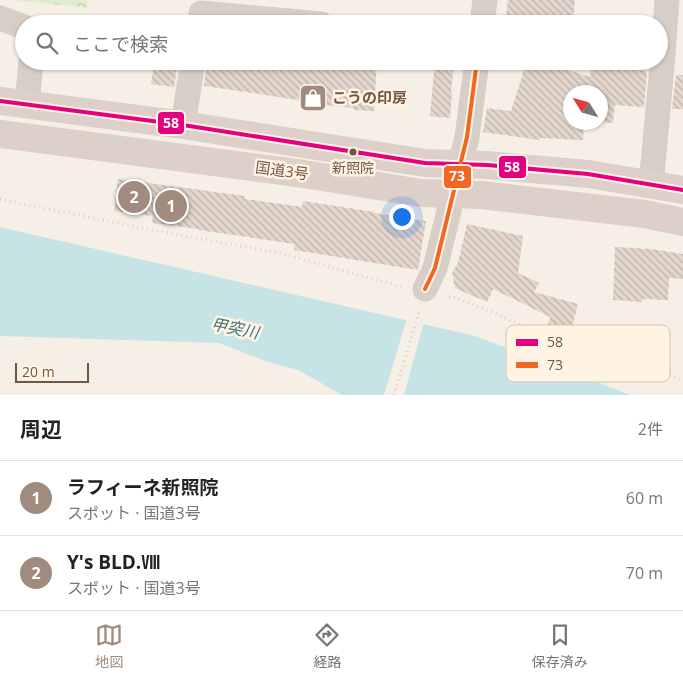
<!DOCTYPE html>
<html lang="ja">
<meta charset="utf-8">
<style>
body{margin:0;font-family:"Open Sans","Noto Sans JP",sans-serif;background:#f6f6f6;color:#222}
.compass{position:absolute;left:563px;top:85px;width:45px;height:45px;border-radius:50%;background:#fff;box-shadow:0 1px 4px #0004;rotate:307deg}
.scale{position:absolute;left:15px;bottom:12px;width:74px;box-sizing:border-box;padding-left:5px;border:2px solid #725546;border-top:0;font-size:14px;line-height:18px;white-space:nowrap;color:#725546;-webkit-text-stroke:4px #fff4e4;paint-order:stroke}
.you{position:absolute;left:401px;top:216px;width:18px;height:18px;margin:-12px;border:4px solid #fff;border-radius:50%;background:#1a73e8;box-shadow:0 0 0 8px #1a73e833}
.badge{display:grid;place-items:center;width:32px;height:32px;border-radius:50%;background:#a08b7e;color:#fff;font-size:16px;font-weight:700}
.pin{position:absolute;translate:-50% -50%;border:2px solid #fff;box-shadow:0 1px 5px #0006}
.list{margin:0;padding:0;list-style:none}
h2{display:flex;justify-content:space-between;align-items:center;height:65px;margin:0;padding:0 20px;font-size:21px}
h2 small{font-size:16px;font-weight:400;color:#767676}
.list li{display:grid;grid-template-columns:32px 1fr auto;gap:15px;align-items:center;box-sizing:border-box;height:75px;padding:0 20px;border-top:1px solid #e0e0e0}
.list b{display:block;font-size:19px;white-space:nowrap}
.list p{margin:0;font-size:16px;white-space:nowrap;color:#767676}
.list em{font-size:16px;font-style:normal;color:#767676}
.icon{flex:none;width:28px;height:28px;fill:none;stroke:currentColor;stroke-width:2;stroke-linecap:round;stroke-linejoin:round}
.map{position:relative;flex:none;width:683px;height:395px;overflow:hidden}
.search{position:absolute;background:#fff;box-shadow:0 1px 4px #0004;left:15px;right:15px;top:15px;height:55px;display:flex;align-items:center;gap:12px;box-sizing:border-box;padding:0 18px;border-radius:28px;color:#767676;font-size:19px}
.sheet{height:215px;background:#fff}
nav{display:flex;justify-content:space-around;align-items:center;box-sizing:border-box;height:70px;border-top:1px solid #e0e0e0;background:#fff;font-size:14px;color:#767676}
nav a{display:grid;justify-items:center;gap:2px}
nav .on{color:#a08b7e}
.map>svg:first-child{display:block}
.park{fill:url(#park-crowns)}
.water{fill:#c6e4e6}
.pier{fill:#f6efe5}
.building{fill:url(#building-back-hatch)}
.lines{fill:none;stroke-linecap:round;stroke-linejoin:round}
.path{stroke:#d9cfca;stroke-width:3;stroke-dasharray:1 4;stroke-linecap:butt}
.street{stroke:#d7cec8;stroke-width:25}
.highway{stroke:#ddcfca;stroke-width:28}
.bus-1-casing{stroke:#fff4e4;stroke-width:8}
.bus-2-casing{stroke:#fff4e4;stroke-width:8}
.bus-1{stroke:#e5007d;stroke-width:4}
.bus-2{stroke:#f26522;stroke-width:4}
.bus-dot{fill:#725546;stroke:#fff4e4;stroke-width:2}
.labels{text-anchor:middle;stroke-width:5;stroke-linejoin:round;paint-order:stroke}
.bus-label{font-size:14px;fill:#725546;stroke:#fff4e4}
.poi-label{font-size:15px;font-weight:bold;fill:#725546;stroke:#fff4e4;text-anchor:start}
.street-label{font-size:15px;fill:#725546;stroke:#fff4e4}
.water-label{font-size:16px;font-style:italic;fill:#3d7580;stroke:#fff4e4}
.key{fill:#fff4e4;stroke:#d5c4b5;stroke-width:1}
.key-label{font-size:14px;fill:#725546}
.line-badge{stroke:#fff4e4;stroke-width:2}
.badge-label{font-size:14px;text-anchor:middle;font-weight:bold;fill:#fff}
</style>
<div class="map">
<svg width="683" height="395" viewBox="0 0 683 395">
<defs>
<pattern id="park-crowns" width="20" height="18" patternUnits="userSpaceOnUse" patternTransform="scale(1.25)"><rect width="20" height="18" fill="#e1eccf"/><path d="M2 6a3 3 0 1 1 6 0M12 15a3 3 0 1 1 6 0" fill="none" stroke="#c4ccb3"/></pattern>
<pattern id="building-back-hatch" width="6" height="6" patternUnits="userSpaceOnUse" patternTransform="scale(1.25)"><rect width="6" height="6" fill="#e2d6cd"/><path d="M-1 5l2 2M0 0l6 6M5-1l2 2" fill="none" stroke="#bcb0a8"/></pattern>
</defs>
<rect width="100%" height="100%" fill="#f6efe5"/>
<!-- park -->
<polygon class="park" points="14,0 87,0 88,8"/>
<!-- water -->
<polygon class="water" points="0,227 475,336 631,395 342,395 298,370 271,363 219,343 0,336"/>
<!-- pier -->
<polygon class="pier" points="407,318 424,322 404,395 384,395"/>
<!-- building -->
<g class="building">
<polygon points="508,0 575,0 573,21 563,21 563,24 505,24"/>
<polygon points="155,61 178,61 174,87 151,84"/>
<polygon points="207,61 377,61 374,111 354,110 354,108 303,103 303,101 266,95 204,86"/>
<polygon points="435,61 454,61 451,93 452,93 450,118 430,116"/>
<polygon points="527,61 539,61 590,77 592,63 619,66 619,67 646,69 646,71 647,72 644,107 615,105 613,123 600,122 600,92 570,92 570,122 584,122 583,140 540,138 540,140 483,132 487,108 511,111"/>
<polygon points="676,75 683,75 683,109 672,109"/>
<polygon points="118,179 223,193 245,196 245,199 302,207 303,201 374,212 374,213 426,221 418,270 294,250 295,244 199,230 199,229 152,223 153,216 114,211"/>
<polygon points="467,224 523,236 518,273 539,283 534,292 578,304 571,331 548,325 550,317 493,289 487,302 455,288 452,273 458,263"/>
<polygon points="615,247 651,249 683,254 683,279 669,278 668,300 642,299 642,302 613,300"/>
</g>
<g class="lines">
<!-- path -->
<g class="path">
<polyline points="0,199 147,229 279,253 402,287"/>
<path d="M 449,296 C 486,307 519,326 555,339 C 597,355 640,367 683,380"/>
<polyline points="394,395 419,312"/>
</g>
<!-- street -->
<g class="street">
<polyline points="0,18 24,27"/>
<polyline points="200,24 201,13 321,24"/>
<polyline points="482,24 485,0"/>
<polyline points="27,105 31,61"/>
<polyline points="183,125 193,61"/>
<polyline points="651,185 663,55 667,0"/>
<polyline points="425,289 435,268 467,137 477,61"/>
</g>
<!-- highway -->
<g class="highway">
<polyline points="0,101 183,125 425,163 487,165 588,174 683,190"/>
<polyline points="0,134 304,174 421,193 481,195 645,214 683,222"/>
</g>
<!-- bus-1 casing -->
<g class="bus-1-casing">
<polyline id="bus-1" points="0,101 183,125 425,163 487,165 588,174 683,190"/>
</g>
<!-- bus-2 casing -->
<g class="bus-2-casing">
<polyline id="bus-2" points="425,289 435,268 467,137 477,61"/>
</g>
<!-- bus-1 -->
<use href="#bus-1" class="bus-1"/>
<!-- bus-2 -->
<use href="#bus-2" class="bus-2"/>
</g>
<!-- icons -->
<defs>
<g id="shop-square" transform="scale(1.4375)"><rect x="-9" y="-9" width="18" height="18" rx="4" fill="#a08b7e" stroke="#fff4e4"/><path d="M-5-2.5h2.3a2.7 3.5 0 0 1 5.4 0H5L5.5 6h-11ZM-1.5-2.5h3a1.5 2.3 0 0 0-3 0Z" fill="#fff"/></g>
</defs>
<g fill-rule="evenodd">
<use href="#shop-square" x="313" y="98"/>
</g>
<!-- markers -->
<circle class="bus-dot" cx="353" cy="152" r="4.5"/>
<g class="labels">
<!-- bus labels -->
<g class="bus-label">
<text x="353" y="173">新照院</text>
</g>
<!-- poi labels -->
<g class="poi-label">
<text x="332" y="103">こうの印房</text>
</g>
<!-- street labels -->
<g class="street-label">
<text transform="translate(282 171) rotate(8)" y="5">国道3号</text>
</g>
<!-- water labels -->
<g class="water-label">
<text transform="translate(235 328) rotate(11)" y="6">甲突川</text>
</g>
</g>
<!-- legend -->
<rect x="506" y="325" width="164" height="57" rx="8" class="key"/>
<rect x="516" y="339" width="22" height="7" fill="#e5007d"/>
<rect x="516" y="362" width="22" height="6" fill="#f26522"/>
<g class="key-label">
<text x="547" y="347">58</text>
<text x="547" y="370">73</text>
</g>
<g class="line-badge">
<rect x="157" y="111" width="28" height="24" rx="5" fill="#e5007d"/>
<rect x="498" y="155" width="29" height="24" rx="5" fill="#e5007d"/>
<rect x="443" y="165" width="29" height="24" rx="5" fill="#f26522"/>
</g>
<g class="badge-label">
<text x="171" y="128">58</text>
<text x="512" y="172">58</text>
<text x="457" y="181">73</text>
</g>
</svg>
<svg class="compass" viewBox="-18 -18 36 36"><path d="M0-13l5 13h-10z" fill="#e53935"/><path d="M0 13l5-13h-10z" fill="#767676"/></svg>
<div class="scale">20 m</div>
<div class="you"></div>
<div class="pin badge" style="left:171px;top:206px">1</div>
<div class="pin badge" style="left:134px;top:197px">2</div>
<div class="search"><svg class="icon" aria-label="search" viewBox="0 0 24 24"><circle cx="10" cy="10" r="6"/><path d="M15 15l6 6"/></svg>ここで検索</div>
</div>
<section class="sheet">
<h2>周辺<small>2件</small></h2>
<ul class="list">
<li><span class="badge">1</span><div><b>ラフィーネ新照院</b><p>スポット · 国道3号</p></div><em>60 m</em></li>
<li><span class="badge">2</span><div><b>Y's BLD.Ⅷ</b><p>スポット · 国道3号</p></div><em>70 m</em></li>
</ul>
</section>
<nav>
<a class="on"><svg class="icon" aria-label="map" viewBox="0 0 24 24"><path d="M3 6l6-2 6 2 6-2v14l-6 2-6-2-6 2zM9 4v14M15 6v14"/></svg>地図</a>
<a><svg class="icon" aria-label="directions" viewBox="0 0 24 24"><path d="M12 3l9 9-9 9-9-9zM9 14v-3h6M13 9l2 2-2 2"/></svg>経路</a>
<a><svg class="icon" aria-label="saved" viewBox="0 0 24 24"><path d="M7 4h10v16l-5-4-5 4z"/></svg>保存済み</a>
</nav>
